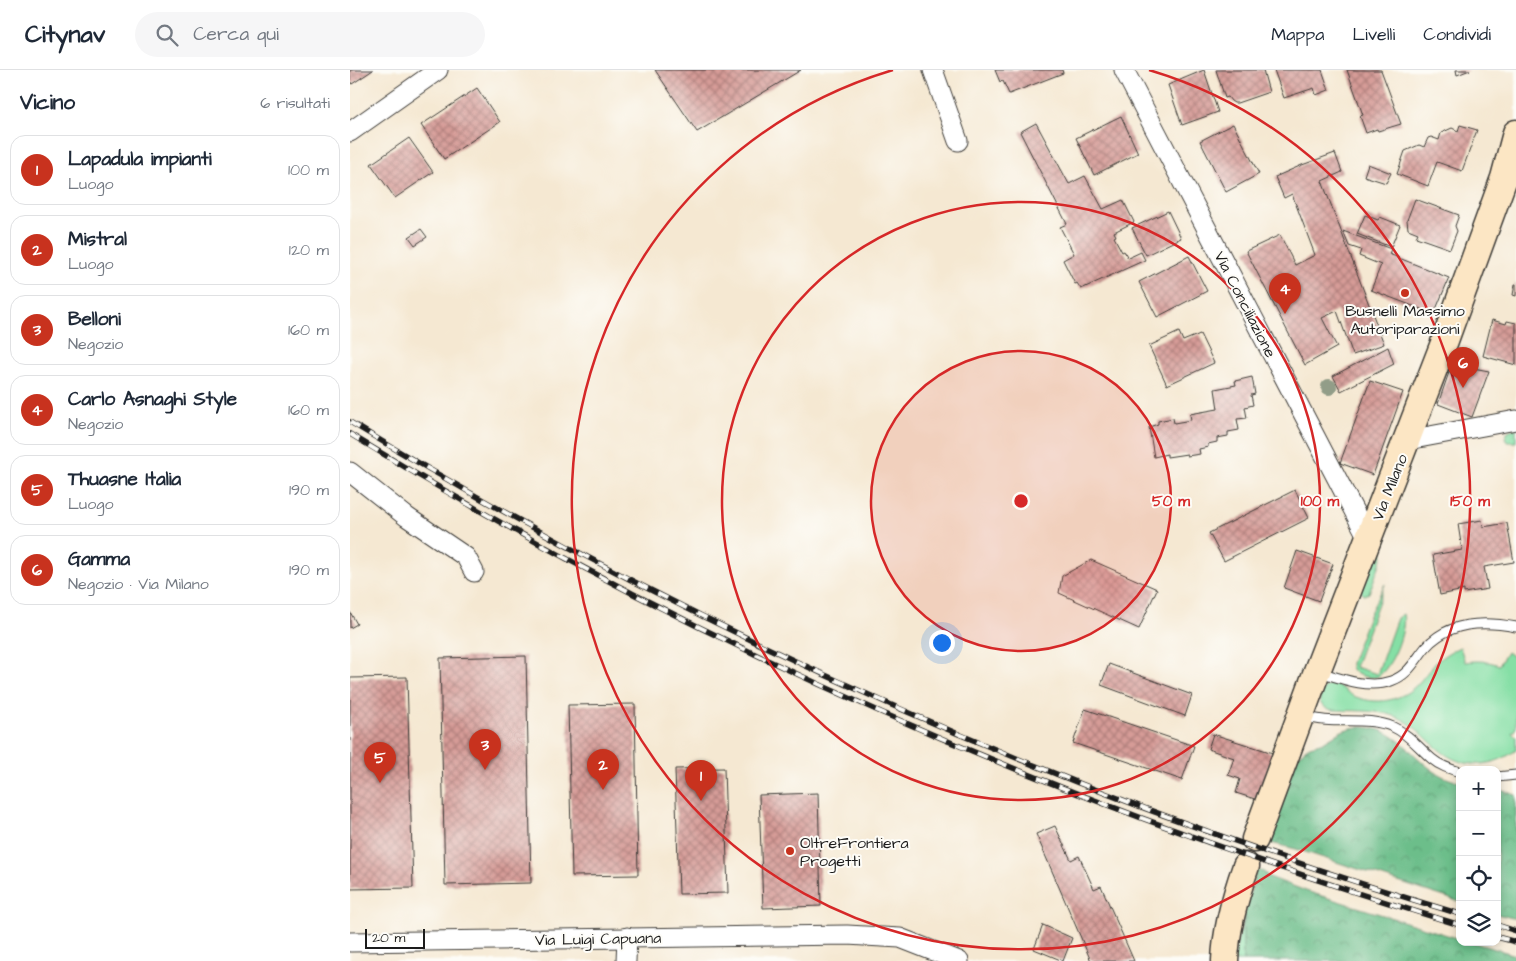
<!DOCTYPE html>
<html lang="it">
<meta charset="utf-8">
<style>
body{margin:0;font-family:"Architects Daughter",sans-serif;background:#f6f6f7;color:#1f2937}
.controls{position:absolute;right:15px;bottom:15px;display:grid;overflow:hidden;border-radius:10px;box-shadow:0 2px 8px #0003}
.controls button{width:45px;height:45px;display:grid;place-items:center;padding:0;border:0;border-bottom:1px solid #e0e1e3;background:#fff;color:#1f2937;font:25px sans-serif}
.scale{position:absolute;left:15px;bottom:12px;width:60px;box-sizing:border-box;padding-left:5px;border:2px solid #1c1c1c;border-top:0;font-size:14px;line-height:18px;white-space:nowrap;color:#1c1c1c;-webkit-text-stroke:4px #fdfcf7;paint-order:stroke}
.you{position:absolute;left:591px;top:572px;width:18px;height:18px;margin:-12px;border:4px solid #fff;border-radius:50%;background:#1a73e8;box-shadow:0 0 0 8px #1a73e833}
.badge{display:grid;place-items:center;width:32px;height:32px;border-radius:50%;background:#c8321e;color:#fff;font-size:16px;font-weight:700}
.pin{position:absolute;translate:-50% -41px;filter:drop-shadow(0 1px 2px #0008)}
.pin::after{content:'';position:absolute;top:26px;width:18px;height:15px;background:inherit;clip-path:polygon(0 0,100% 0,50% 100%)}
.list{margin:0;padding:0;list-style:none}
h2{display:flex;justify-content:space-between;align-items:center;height:65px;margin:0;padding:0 20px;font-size:21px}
h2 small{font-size:16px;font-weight:400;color:#747a83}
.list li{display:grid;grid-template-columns:32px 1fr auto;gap:15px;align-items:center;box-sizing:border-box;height:70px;margin:0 10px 10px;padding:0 10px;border:1px solid #e0e1e3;border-radius:15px}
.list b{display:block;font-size:19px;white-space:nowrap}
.list p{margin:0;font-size:16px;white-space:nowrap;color:#747a83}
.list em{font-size:16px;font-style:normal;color:#747a83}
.icon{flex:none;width:28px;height:28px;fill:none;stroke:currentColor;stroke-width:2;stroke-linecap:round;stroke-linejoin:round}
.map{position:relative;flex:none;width:1166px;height:891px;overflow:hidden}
header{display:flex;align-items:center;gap:30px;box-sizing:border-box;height:70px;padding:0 25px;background:#fff;border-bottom:1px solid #e0e1e3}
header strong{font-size:24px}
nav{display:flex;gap:28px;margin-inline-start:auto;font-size:18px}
.search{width:350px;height:45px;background:#f6f6f7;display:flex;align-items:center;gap:12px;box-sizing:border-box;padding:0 18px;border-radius:28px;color:#747a83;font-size:19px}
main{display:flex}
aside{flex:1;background:#fff}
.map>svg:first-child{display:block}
.green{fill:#85dfa5;stroke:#507e60}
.forest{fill:url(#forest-crowns);stroke:#446d53}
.building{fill:url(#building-cross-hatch)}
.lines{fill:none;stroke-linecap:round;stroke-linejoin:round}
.lane-casing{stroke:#3d3b37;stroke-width:11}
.street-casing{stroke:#3d3b37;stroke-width:21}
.secondary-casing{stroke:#3d3b37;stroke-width:29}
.lane{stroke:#fff;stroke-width:9}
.street{stroke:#fff;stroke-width:19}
.secondary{stroke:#fce6c4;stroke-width:26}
.rail-casing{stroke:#1c1c1c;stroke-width:5.5}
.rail{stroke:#fdfcf7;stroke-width:4;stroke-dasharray:11;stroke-linecap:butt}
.tree{fill:#929d88}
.ring{fill:none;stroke:#d62828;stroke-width:2.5}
.poi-dot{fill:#c8321e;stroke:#fdfcf7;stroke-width:2}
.labels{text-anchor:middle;stroke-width:4;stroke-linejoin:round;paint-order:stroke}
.street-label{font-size:16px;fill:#1c1c1c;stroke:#fdfcf7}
.poi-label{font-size:16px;fill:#1c1c1c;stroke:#fdfcf7}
.centre{fill:#d62828;stroke:#fdfcf7;stroke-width:2.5}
.ring-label{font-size:15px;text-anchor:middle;font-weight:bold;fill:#d62828;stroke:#fdfcf7;stroke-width:4;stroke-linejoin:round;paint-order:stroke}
</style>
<header>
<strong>Citynav</strong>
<div class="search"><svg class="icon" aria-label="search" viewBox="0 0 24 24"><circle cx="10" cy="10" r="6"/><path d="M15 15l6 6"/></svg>Cerca qui</div>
<nav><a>Mappa</a><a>Livelli</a><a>Condividi</a></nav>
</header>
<main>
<aside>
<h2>Vicino<small>6 risultati</small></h2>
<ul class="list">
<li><span class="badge">1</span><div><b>Lapadula impianti</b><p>Luogo</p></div><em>100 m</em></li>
<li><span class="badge">2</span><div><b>Mistral</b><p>Luogo</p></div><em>120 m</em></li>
<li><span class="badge">3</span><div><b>Belloni</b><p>Negozio</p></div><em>160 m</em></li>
<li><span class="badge">4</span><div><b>Carlo Asnaghi Style</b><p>Negozio</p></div><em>160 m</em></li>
<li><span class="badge">5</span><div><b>Thuasne Italia</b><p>Luogo</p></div><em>190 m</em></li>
<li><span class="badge">6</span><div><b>Gamma</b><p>Negozio · Via Milano</p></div><em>190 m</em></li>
</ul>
</aside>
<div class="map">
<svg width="1166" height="891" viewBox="0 0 1166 891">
<defs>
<pattern id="forest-crowns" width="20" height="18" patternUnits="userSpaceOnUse" patternTransform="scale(1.25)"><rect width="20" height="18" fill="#6cbe8a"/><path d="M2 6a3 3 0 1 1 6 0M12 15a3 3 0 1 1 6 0" fill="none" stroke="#589a70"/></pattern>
<pattern id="building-cross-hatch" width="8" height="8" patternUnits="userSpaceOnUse" patternTransform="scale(1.25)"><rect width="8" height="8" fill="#d69b97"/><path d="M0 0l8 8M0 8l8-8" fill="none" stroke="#ad7e7a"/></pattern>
</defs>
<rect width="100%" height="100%" fill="#fdfcf7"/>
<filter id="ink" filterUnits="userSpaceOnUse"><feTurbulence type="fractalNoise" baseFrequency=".02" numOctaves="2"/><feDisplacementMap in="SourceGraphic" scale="10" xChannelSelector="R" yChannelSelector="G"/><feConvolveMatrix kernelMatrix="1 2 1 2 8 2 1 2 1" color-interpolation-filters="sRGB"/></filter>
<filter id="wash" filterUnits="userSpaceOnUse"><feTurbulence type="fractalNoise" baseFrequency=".0096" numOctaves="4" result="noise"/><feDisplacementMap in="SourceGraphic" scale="20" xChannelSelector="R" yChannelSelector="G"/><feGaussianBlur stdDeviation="1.12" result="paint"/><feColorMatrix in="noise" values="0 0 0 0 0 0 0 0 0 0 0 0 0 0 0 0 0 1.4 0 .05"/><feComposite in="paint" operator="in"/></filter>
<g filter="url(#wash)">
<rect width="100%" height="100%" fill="#f5e8d2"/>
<!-- green -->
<g class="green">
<polygon points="1166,358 1166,372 1157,372 1155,368 1158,361"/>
<polygon points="1028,478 1032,481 1033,486 1020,520 1019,523 1014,525 1010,521"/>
<path d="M 1035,514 L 1005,597 L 1027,604 L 1047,548 L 1053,544 C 1057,560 1042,598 1027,607 C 1017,608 1000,606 1001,593 L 1020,543 Z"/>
<path d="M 1110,577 L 1115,592 C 1128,590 1138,591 1149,595 L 1157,582 L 1166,589 L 1166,658 L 1162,663 L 1166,667 L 1166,680 C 1156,688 1144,693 1131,694 C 1087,697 1076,654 1041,645 C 1026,640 999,641 983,640 C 979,639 974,638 972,635 C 965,627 975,612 986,614 C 993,618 998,624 1006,627 C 1030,636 1056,630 1072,609 C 1084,594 1091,585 1110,577 Z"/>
<polygon points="895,842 893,860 893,891 883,891"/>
</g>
<!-- forest -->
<g class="forest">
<path d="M 1007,657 C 1017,657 1027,658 1037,663 C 1065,678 1075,705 1110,712 L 1110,832 L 946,779 L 912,771 L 944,693 C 948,686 952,680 960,676 C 966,674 973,673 978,669 C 990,662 993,659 1007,657 Z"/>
<polygon points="1147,719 1166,725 1166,849 1147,844"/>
<polygon points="906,800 914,802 919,807 956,821 1110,869 1110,872 1121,872 1166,885 1166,891 893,891 893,860 895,842"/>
</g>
<g id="blocks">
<!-- building -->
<g class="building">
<polygon points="0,0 23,0 2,14 0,11"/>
<polygon points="305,0 451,0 347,62"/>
<polygon points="645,0 712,0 713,3 659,24 653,11 650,12"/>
<polygon points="854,0 868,42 832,55 818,15"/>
<polygon points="866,0 913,0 919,22 887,33 884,33 881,31 878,27 875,28"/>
<polygon points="924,0 972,0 979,20 966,25 964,18 934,28"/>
<polygon points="997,0 1031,0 1051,54 1028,61 1027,59 1016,63 1010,46 1013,45"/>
<polygon points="1106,0 1120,0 1107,5"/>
<polygon points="127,18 150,52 94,89 71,55"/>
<polygon points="771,46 788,83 744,105 726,68"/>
<polygon points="686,53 719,114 735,106 753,139 773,130 784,152 764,162 766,166 764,167 772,182 774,181 778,188 791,182 795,190 731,219 727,213 725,214 713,190 724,184 710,157 717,154 670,62"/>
<polygon points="883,54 909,104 876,122 850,71"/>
<polygon points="1110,55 1127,60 1112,101 1087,92 1078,116 1047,104 1055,81 1069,75 1074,77 1078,68 1081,67 1089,70 1091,63 1102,58 1108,61"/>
<polygon points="59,68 83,102 45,128 21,94"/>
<polygon points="985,83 992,102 972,111 1034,274 1003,285 987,241 972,248 987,277 955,295 896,181 930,165 945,195 965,185 942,124 934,128 925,107 952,95"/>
<polygon points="1018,94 1041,103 1036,113 1014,106"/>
<polygon points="1065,129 1109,145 1105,156 1107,161 1100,179 1066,167 1068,163 1058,159 1057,150"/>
<polygon points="818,141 831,168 796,185 782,158"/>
<polygon points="1015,145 1028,150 1030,147 1050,155 1041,177 1007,164"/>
<polygon points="71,159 77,167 65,175 59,167"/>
<polygon points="993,161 1041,179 1039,184 1099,208 1084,244 1021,220 1031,195 1009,186 1011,180 999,176"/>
<polygon points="839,186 857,221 807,247 789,212"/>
<polygon points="1165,214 1166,214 1166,226 1163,225"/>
<polygon points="1142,250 1156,254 1157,251 1166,253 1166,295 1133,286"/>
<polygon points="829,262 833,271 850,264 864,293 817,315 799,276"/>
<polygon points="1038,277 1044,294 991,321 983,306"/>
<polygon points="1102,294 1139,301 1122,347 1088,334"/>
<polygon points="902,307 905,324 901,325 903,335 895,337 897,348 887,349 889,360 878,362 878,366 867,368 867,372 858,374 858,377 849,379 850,384 837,386 837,384 817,387 817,384 804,387 799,357 808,354 808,351 823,348 824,353 841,350 840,344 868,339 865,319 886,315 885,311"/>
<polygon points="1020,311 1053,322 1023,405 990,393"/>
<polygon points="945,420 959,448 874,491 859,463"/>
<polygon points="1132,450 1133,457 1157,453 1164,492 1134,497 1138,519 1114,523 1114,520 1090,525 1083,485 1112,480 1108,454"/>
<polygon points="947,481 983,494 969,531 934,518"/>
<polygon points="741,490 807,519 789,559 709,523 712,506"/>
<polygon points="0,542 7,554 0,558"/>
<polygon points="176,586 181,813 95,815 90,588"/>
<polygon points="759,594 842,625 835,646 751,615"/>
<polygon points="57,607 63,818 0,819 0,608"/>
<polygon points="285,634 288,805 222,806 218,635"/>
<polygon points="735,639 844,676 832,710 723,673"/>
<polygon points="863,664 923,683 908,730 886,723 890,709 878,705 884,688 858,679"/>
<polygon points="374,698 378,823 329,824 325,699"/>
<polygon points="468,723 471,836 413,838 409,725"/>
<polygon points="705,756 721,790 729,786 744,819 751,816 784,891 741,891 686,764"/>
<polygon points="693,855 722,868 713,891 684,879"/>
</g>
</g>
</g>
<g filter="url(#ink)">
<use href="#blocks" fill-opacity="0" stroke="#3d3b37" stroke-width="1"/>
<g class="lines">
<!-- lane casing -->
<g class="lane-casing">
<g id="lane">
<path d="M 970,602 C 992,609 1018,619 1041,611 C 1059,605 1065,590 1076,577 C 1099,551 1135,551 1166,557"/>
<path d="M 954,646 C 983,656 1015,645 1043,657 C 1059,664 1069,678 1082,689 C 1090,696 1100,699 1110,702"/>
<polyline points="1147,707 1166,705"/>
</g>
</g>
<!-- street casing -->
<g class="street-casing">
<g id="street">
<polyline points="583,0 608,71"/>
<polyline points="774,0 1018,468"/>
<polyline points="0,62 88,0"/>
<polyline points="1058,370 1166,350"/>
<polyline points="0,402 57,447 116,487 124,502"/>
<polyline points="0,872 497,865 550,868 609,891"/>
<polyline points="276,891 277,867"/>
</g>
</g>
<!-- secondary casing -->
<g class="secondary-casing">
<g id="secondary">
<polyline points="905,769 967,601 1094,273 1154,108 1166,63"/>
<path d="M 875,891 C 876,858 885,827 896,796"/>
</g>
</g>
<!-- lane -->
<use href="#lane" class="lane"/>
<!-- street -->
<use href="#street" class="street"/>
<!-- secondary -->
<use href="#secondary" class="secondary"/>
<!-- rail casing -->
<g class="rail-casing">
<g id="rail">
<path d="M 0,352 C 347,563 720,728 1110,844"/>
<path d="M 0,364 C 346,577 721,738 1110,855"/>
<polyline points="1147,855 1166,861"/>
<polyline points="1147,867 1166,872"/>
</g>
</g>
<!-- rail -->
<use href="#rail" class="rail"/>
</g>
<!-- trees -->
<circle class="tree" cx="979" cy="317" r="8"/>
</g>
<!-- distance rings -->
<circle cx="671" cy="431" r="150" fill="#d62828" fill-opacity=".12"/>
<g class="ring">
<circle cx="671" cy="431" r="150"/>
<circle cx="671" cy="431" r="299"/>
<path d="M799 0A449 449 0 1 1 543 0"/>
</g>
<!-- markers -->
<g class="poi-dot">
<circle cx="1055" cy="223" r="5"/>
<circle cx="440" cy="781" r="5"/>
</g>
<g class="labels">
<!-- street labels -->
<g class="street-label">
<text transform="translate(896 234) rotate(63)" y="6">Via Conciliazione</text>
<text transform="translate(1039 417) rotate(-68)" y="6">Via Milano</text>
<text transform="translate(248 868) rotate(-1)" y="6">Via Luigi Capuana</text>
</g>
<!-- poi labels -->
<g class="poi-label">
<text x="1055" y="246">Busnelli Massimo<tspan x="1055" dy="18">Autoriparazioni</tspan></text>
<text x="450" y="778" text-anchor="start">OltreFrontiera<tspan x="450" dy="18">Progetti</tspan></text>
</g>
</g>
<circle cx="671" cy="431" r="8" class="centre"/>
<g class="ring-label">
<text x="821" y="436">50 m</text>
<text x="970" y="436">100 m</text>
<text x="1120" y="436">150 m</text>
</g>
</svg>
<div class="controls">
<button>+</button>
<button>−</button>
<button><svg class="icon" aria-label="locate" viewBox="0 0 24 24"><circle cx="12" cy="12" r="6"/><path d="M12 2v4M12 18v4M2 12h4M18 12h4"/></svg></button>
<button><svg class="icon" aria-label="layers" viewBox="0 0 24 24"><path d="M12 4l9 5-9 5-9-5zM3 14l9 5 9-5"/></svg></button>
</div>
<div class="scale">20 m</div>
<div class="you"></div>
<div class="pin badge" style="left:351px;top:731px">1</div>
<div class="pin badge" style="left:253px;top:720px">2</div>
<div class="pin badge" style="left:135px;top:700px">3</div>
<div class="pin badge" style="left:935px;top:244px">4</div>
<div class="pin badge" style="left:30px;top:713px">5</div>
<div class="pin badge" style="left:1113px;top:318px">6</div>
</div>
</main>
